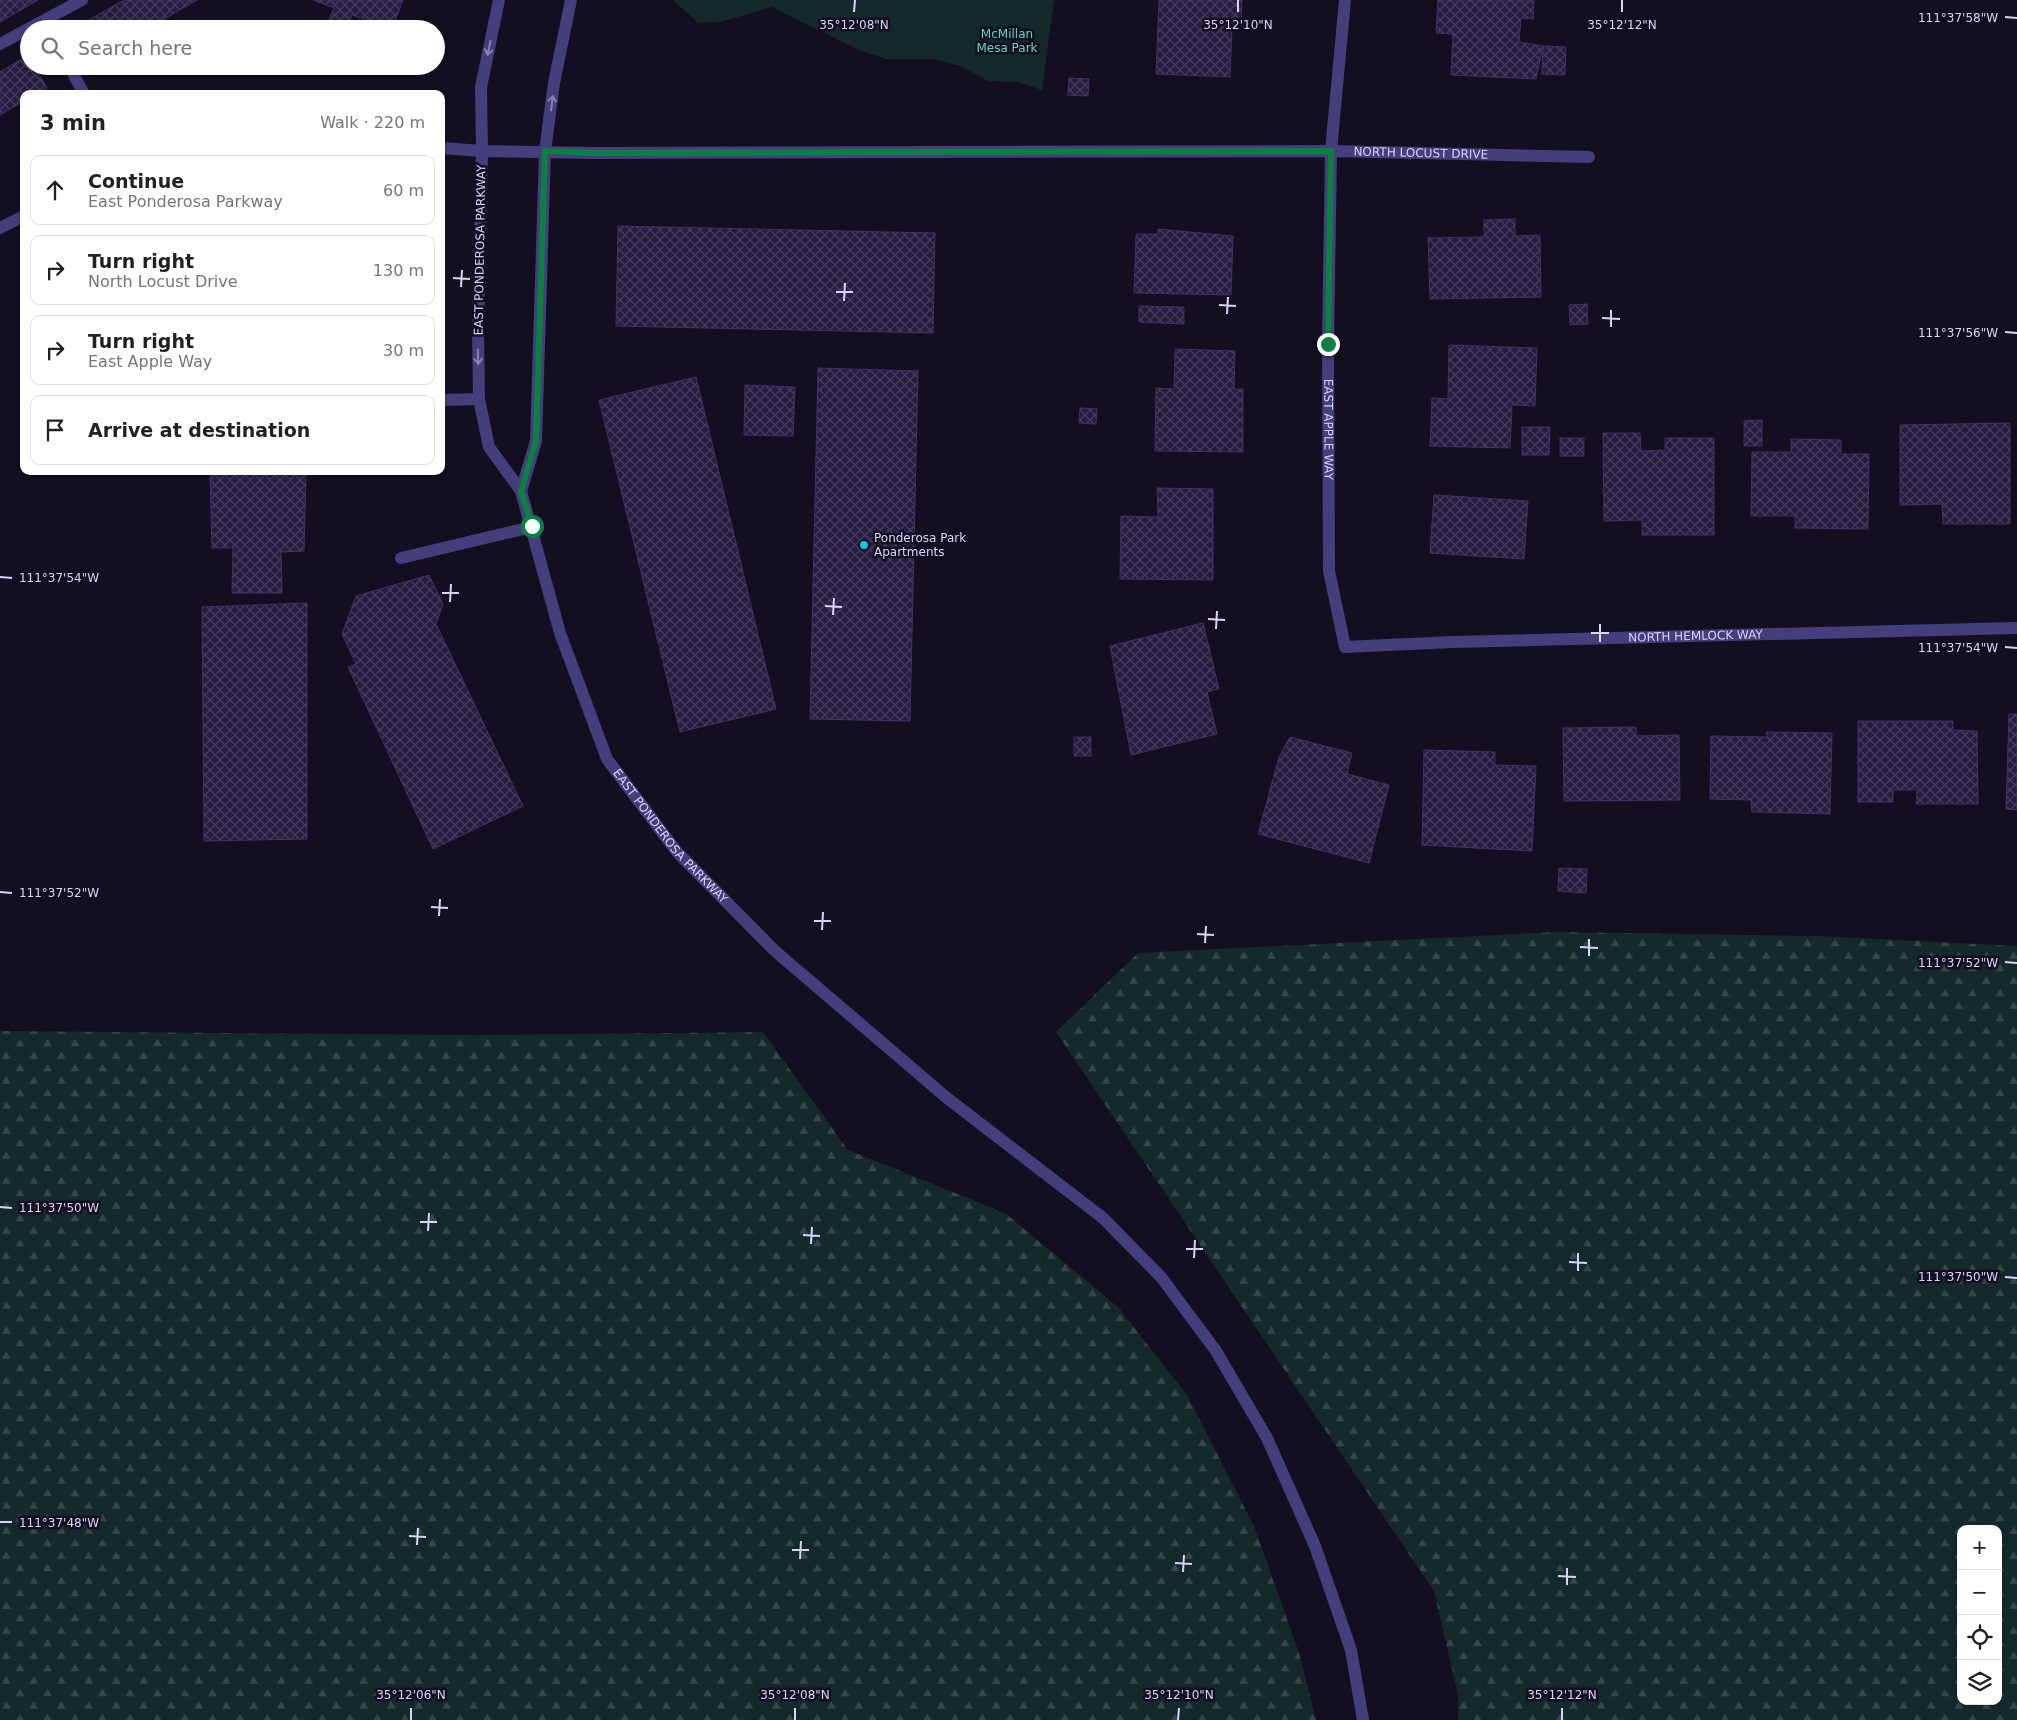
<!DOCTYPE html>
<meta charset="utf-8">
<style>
body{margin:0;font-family:"DejaVu Sans",sans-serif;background:#f2f2f2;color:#202124}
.controls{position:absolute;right:15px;bottom:15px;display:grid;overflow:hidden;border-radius:10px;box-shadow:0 1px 4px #0004}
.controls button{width:45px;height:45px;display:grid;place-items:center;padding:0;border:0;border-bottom:1px solid #e0e0e0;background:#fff;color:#202124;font:25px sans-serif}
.stop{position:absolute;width:15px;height:15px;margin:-11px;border:4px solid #0b8043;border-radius:50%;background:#fff}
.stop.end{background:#0b8043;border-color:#fff;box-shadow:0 1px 5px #0008}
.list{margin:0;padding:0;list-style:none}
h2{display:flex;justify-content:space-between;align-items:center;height:65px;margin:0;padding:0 20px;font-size:21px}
h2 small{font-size:16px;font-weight:400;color:#757577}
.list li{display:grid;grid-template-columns:32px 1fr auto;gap:15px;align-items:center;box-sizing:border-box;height:70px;margin:0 10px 10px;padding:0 10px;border:1px solid #e0e0e0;border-radius:10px}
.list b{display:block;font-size:19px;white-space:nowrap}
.list p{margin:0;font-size:16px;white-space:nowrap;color:#757577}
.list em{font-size:16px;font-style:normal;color:#757577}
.icon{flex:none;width:28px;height:28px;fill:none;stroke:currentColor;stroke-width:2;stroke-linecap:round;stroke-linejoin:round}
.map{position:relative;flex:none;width:2017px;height:1720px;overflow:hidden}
.search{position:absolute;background:#fff;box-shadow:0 1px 4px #0004;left:20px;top:20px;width:425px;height:55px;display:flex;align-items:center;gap:12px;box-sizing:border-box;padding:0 18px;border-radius:28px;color:#757577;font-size:19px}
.panel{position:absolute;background:#fff;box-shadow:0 1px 4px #0004;left:20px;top:90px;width:425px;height:385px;border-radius:10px}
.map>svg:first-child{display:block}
.green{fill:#13292a}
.forest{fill:url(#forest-firs);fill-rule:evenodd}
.building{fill:url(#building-cross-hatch);stroke:#41316a}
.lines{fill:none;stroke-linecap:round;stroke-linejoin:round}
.minor{stroke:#453e7c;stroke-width:12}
.oneway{stroke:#8881b5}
.route{stroke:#0b8043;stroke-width:6}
.ticks{fill:none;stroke:#dad2fb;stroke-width:2}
.poi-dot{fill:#13c1e7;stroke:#130f21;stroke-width:2}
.labels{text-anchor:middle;stroke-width:5;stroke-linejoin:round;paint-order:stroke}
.park-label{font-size:12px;fill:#64d5c2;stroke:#130f21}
.street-label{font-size:12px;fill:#dad2fb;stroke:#130f21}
.poi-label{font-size:12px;fill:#dad2fb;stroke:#130f21;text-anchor:start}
.ticks-label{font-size:12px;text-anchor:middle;fill:#dad2fb;stroke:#130f21;stroke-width:5;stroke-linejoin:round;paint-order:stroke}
</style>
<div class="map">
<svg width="2017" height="1720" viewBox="0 0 2017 1720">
<defs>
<pattern id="forest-firs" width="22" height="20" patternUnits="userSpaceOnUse" patternTransform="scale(1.25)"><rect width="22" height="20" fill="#13292a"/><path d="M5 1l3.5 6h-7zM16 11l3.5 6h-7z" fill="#35474a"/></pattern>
<pattern id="building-cross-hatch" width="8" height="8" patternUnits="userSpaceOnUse" patternTransform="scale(1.25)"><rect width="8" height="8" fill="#271d40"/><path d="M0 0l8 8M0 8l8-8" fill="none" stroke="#463d5c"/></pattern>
</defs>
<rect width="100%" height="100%" fill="#130f21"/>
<!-- green -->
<polygon class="green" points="673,0 1054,0 1042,90 1018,82 988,81 961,66 933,59 886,59 861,51 772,7 720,22 698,23"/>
<!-- forest -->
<g class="forest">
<path d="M 1557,932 L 1818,936 L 2017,946 L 2017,1720 L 1458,1720 L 1458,1695 L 1434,1591 L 1056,1032 L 1138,953 ZM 1961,1529 L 1998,1529 L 1998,1701 L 1961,1701 Z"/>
<polygon points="0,1031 472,1035 763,1032 848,1150 1005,1213 1118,1307 1187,1395 1254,1526 1300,1656 1316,1720 0,1720"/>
</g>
<!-- building -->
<g class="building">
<polygon points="0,0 38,0 0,22"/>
<polygon points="124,0 197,0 147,29 92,29 87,21"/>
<polygon points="313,0 403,0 392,29 352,15 347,29 325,29 334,8"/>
<polygon points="1159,0 1242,0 1241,28 1232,28 1230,77 1156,74"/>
<polygon points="1438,0 1534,0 1533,19 1521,18 1519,42 1543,46 1536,79 1451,75 1453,34 1436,33"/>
<polygon points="1543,46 1566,47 1565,75 1542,74"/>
<polygon points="28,55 29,66 34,66 47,88 37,94 24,94 24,101 0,115 0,72"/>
<polygon points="1069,78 1089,79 1088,96 1068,95"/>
<polygon points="1515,219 1515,236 1540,235 1541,297 1430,299 1428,238 1484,237 1484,220"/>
<polygon points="618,226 935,233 933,333 616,326"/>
<polygon points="1158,229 1233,236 1231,295 1134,293 1136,234 1158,234"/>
<polygon points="1587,304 1588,324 1570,325 1569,305"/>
<polygon points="1139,306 1184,307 1184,324 1139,322"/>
<polygon points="1449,345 1537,348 1535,406 1512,405 1510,448 1430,446 1432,398 1448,399"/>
<polygon points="1175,349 1235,351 1234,389 1243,389 1243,452 1155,451 1156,388 1174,389"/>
<polygon points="818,368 918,371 910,721 810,719"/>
<polygon points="696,377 776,709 680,732 599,400"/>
<polygon points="745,385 795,387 793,436 744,435"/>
<polygon points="1080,408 1097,409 1096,424 1079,423"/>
<polygon points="1762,420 1762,446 1744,446 1744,421"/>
<polygon points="2010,423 2010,524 1943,524 1942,504 1900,505 1900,425"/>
<polygon points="1522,427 1550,427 1549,455 1522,455"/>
<polygon points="1603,433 1640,433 1641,451 1665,450 1665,438 1714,438 1714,535 1642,535 1642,520 1604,521"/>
<rect x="1560" y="438" width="24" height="18"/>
<polygon points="1791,439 1841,440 1841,454 1869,454 1868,529 1795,528 1795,516 1751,516 1752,452 1791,452"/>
<polygon points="210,471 306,471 304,551 281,552 282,593 232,593 233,548 212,548"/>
<polygon points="1157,488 1213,489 1213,580 1120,579 1121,516 1158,517"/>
<polygon points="1434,495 1528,501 1524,559 1430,553"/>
<polygon points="429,575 443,604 436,624 523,806 433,849 348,667 356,664 342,634 356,596"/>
<polygon points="307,603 307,839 204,841 202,607"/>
<polygon points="1203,623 1219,689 1207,692 1217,734 1131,755 1110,646"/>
<polygon points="2009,714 2017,714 2017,810 2006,809"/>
<polygon points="1858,721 1953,721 1953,730 1977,731 1978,804 1916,804 1917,790 1893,790 1893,802 1858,802"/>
<polygon points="1636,727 1636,736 1679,735 1680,800 1564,801 1563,728"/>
<polygon points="1766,732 1832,733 1830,814 1752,812 1751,800 1710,799 1711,736 1767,737"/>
<rect x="1074" y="737" width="17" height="19"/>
<polygon points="1290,737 1352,753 1347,774 1389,785 1369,863 1258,834 1279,757"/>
<polygon points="1424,750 1495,752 1495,765 1536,766 1532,851 1422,845"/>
<polygon points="1559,868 1587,869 1586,893 1558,891"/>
</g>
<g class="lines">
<!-- minor -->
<g class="minor">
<path id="s1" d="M 499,0 L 481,87 L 482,151 L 478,328 L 479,399 L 489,447 L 521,491 L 560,633 L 607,759 L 677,852 L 775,951 L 947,1098 L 1103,1218 L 1161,1277 L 1216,1351 L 1267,1438 L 1315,1546 L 1351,1650 L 1363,1720"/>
<path id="s2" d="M 1345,0 L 1331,151 L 1328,343 L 1329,571 L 1345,647 L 1452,642 L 2017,628"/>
<polyline points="0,44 82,0"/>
<polyline points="69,66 84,94"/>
<path id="s3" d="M 441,148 L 482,151 L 596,153 L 1331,151 L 1589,157"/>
<polyline points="0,228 24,216"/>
<polyline points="441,400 479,399"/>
<polyline points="521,491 536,441 545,151 554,83 571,0"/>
<polyline points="401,558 532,527"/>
</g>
</g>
<!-- one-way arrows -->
<defs><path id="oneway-shaft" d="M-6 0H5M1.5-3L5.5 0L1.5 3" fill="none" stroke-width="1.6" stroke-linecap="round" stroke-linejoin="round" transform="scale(1.25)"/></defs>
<g class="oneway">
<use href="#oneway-shaft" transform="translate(489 48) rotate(102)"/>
<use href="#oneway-shaft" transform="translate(552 103) rotate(-83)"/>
<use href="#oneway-shaft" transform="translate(478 357) rotate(89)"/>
</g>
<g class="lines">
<!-- route -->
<polyline class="route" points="532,526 521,491 536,441 545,151 596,153 1331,151 1328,344"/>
</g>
<!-- ticks -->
<path class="ticks" d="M 854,12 L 855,0M 1238,12 L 1238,0M 1622,12 L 1622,0M 2005,17 L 2017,18M 453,278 L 470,279M 461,287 L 462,270M 836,292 L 853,292M 844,301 L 845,283M 1219,305 L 1236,306M 1227,314 L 1228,297M 1602,318 L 1620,319M 1611,327 L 1611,310M 2005,332 L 2017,333M 0,577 L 12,578M 442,593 L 459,593M 450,602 L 451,584M 825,606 L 842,607M 833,615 L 834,598M 1208,619 L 1225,620M 1216,629 L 1217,611M 1591,633 L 1609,633M 1600,642 L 1600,624M 2005,647 L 2017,648M 0,892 L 12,893M 431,907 L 448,908M 439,916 L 440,899M 814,921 L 831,921M 822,930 L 823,912M 1197,934 L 1214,935M 1205,943 L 1206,926M 1580,947 L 1598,948M 1589,956 L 1589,939M 2005,962 L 2017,963M 0,1207 L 12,1208M 420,1222 L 437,1222M 428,1231 L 429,1213M 803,1235 L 820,1236M 811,1244 L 812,1227M 1186,1249 L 1203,1249M 1194,1258 L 1195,1240M 1569,1262 L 1587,1263M 1578,1271 L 1578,1253M 2005,1277 L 2017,1278M 0,1522 L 12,1522M 409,1536 L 426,1537M 417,1545 L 418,1528M 792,1550 L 809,1550M 800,1559 L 801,1541M 1175,1563 L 1192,1564M 1183,1572 L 1184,1555M 1558,1576 L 1576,1577M 1567,1585 L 1567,1568M 411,1720 L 411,1708M 795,1720 L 795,1708M 1178,1720 L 1179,1708M 1562,1720 L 1562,1708"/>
<!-- markers -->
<circle class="poi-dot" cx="864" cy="545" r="5"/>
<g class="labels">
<!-- park labels -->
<g class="park-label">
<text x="1007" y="38">McMillan<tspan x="1007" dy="14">Mesa Park</tspan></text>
</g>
<!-- street labels -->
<g class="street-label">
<text dy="4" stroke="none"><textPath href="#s3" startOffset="980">NORTH LOCUST DRIVE</textPath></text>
<text transform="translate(480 250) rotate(-89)" y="4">EAST PONDEROSA PARKWAY</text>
<text dy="4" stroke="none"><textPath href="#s2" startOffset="430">EAST APPLE WAY</textPath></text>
<text dy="4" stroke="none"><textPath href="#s2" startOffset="1000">NORTH HEMLOCK WAY</textPath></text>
<text dy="4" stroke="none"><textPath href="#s1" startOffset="886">EAST PONDEROSA PARKWAY</textPath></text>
</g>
<!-- poi labels -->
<g class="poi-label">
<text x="874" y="542">Ponderosa Park<tspan x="874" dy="14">Apartments</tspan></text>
</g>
</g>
<g class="ticks-label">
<text x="1958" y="22">111°37'58"W</text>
<text x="854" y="29">35°12'08"N</text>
<text x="1238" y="29">35°12'10"N</text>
<text x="1622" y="29">35°12'12"N</text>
<text x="1958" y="337">111°37'56"W</text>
<text x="59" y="582">111°37'54"W</text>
<text x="1958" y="652">111°37'54"W</text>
<text x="59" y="897">111°37'52"W</text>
<text x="1958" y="967">111°37'52"W</text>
<text x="59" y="1212">111°37'50"W</text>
<text x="1958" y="1281">111°37'50"W</text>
<text x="59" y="1527">111°37'48"W</text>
<text x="411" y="1699">35°12'06"N</text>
<text x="795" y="1699">35°12'08"N</text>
<text x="1179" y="1699">35°12'10"N</text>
<text x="1562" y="1699">35°12'12"N</text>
</g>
</svg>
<div class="controls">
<button>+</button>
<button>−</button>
<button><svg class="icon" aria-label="locate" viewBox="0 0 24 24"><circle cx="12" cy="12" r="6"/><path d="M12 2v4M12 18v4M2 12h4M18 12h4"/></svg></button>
<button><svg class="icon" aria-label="layers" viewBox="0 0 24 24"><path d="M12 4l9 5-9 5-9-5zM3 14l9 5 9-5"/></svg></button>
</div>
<div class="stop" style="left:532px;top:526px"></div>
<div class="stop end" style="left:1328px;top:344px"></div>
<div class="search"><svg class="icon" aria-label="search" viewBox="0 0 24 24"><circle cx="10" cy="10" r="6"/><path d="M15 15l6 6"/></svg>Search here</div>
<section class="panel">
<h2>3 min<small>Walk · 220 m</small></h2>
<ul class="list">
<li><svg class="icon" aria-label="ahead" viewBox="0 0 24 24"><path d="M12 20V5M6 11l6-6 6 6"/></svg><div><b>Continue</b><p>East Ponderosa Parkway</p></div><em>60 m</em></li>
<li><svg class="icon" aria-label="right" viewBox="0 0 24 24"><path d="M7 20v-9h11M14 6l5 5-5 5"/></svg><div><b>Turn right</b><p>North Locust Drive</p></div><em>130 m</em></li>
<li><svg class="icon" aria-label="right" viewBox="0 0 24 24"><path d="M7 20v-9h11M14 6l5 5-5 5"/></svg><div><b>Turn right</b><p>East Apple Way</p></div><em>30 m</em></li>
<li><svg class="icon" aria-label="arrive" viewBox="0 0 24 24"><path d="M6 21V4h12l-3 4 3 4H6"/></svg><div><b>Arrive at destination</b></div></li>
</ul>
</section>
</div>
